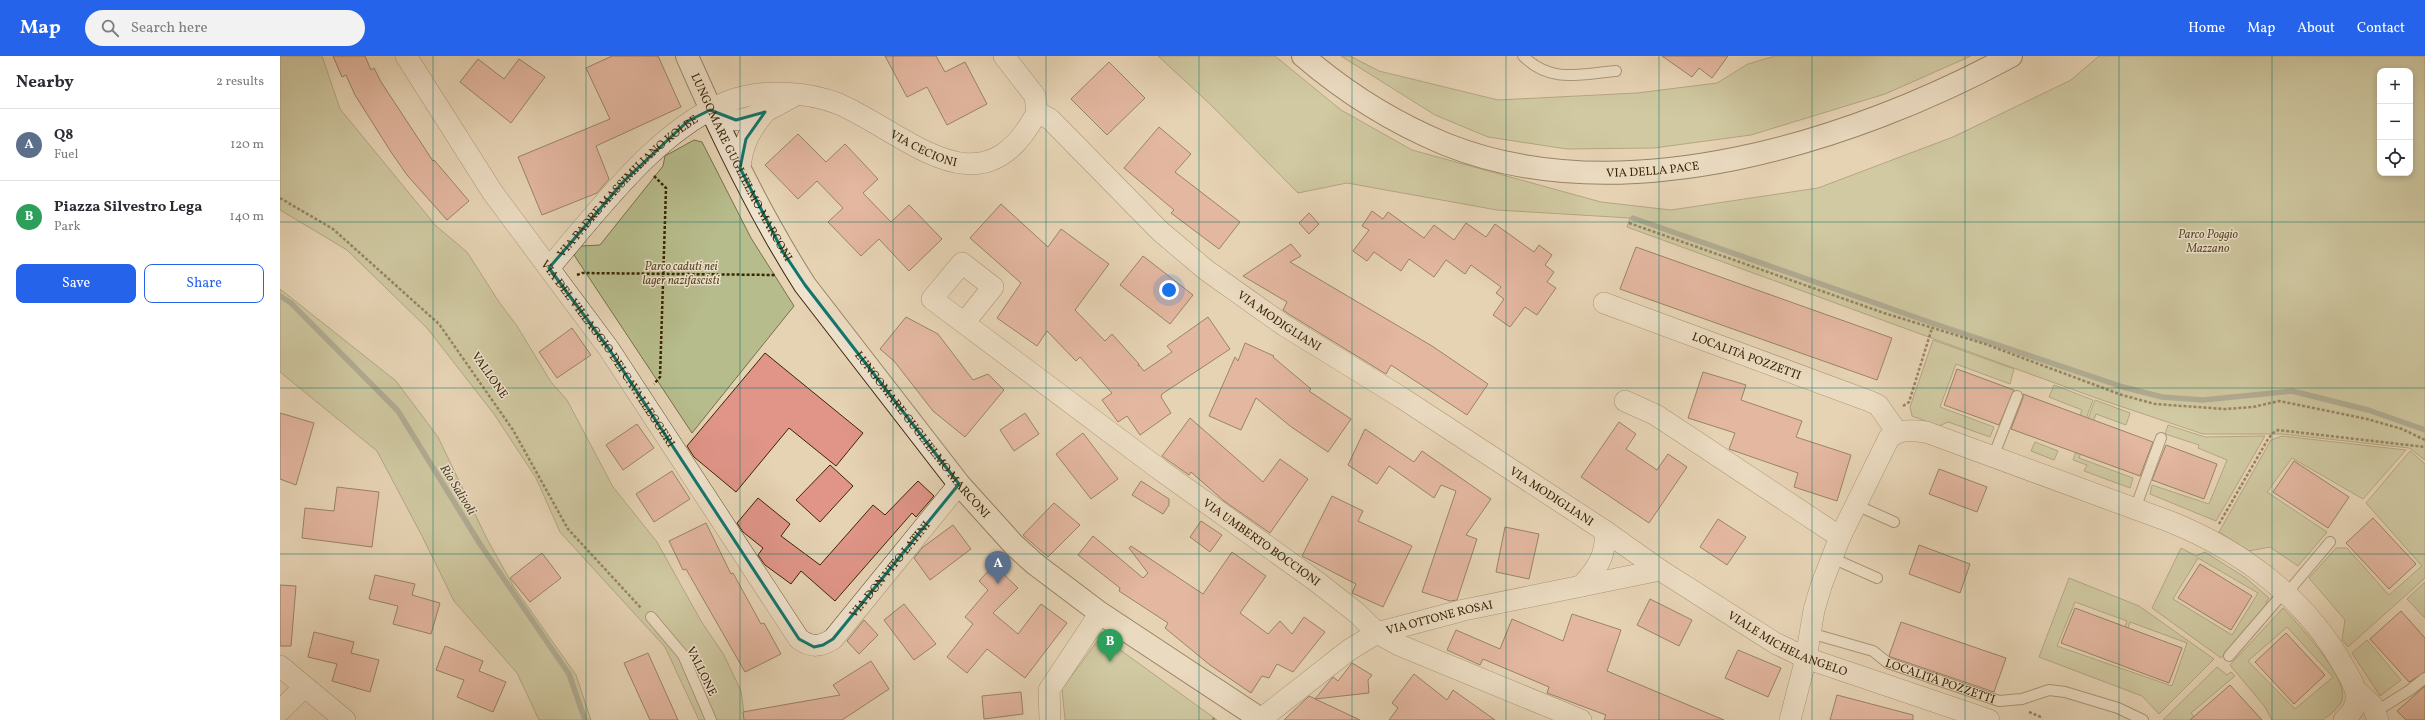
<!DOCTYPE html>
<meta charset="utf-8">
<style>
body{margin:0;font-family:Vollkorn,serif;background:#f2f2f3;color:#2b2b33}
.controls{position:absolute;right:12px;top:12px;display:grid;overflow:hidden;border-radius:8px;box-shadow:0 2px 6px #0003}
.controls button{width:36px;height:36px;display:grid;place-items:center;padding:0;border:0;border-bottom:1px solid #e1e1e2;background:#fff;color:#2b2b33;font:20px sans-serif}
.you{position:absolute;left:889px;top:234px;width:14px;height:14px;margin:-10px;border:3px solid #fff;border-radius:50%;background:#1a73e8;box-shadow:0 0 0 6px #1a73e833}
.badge{display:grid;place-items:center;width:26px;height:26px;border-radius:50%;background:#2563eb;color:#fff;font-size:13px;font-weight:700}
.pin{position:absolute;translate:-50% -33px;filter:drop-shadow(0 1px 2px #0008)}
.pin::after{content:'';position:absolute;top:21px;width:14px;height:12px;background:inherit;clip-path:polygon(0 0,100% 0,50% 100%)}
.list{margin:0;padding:0;list-style:none}
h2{display:flex;justify-content:space-between;align-items:center;height:52px;margin:0;padding:0 16px;font-size:17px}
h2 small{font-size:13px;font-weight:400;color:#7c7c81}
.list li{display:grid;grid-template-columns:26px 1fr auto;gap:12px;align-items:center;box-sizing:border-box;height:72px;padding:0 16px;border-top:1px solid #e1e1e2}
.list b{display:block;font-size:15px;white-space:nowrap}
.list p{margin:0;font-size:13px;white-space:nowrap;color:#7c7c81}
.list em{font-size:13px;font-style:normal;color:#7c7c81}
.actions{display:flex;gap:8px;padding:12px 16px}
.actions a{flex:1;padding:9px 0;border:1px solid #2563eb;border-radius:8px;text-align:center;font-size:14px;color:#2563eb}
.actions .main{background:#2563eb;color:#fff}
.icon{flex:none;width:22px;height:22px;fill:none;stroke:currentColor;stroke-width:2;stroke-linecap:round;stroke-linejoin:round}
.map{position:relative;flex:none;width:2145px;height:664px;overflow:hidden}
header{display:flex;align-items:center;gap:24px;box-sizing:border-box;height:56px;padding:0 20px;background:#2563eb;color:#fff}
header strong{font-size:19px}
nav{display:flex;gap:22px;margin-inline-start:auto;font-size:14px}
.search{width:280px;height:36px;background:#f2f2f3;display:flex;align-items:center;gap:10px;box-sizing:border-box;padding:0 14px;border-radius:22px;color:#7c7c81;font-size:15px}
main{display:flex}
aside{flex:1;background:#fff}
.map>svg:first-child{display:block}
.green{fill:#b7bc8c;stroke:#797048;fill-rule:evenodd}
.lines{fill:none;stroke-linecap:round;stroke-linejoin:round}
.stream{stroke:#727d6c;stroke-width:5.5}
.building{fill:#e09588;stroke:#3b2504}
.lane-casing{stroke:#665030;stroke-width:12}
.street-casing{stroke:#665030;stroke-width:22}
.secondary-casing{stroke:#3b2504;stroke-width:24}
.path{stroke:#3b2504;stroke-width:2.5;stroke-dasharray:3 2;stroke-linecap:butt}
.lane{stroke:#efe2ce;stroke-width:10}
.street{stroke:#efe2ce;stroke-width:21}
.secondary{stroke:#efe2ce;stroke-width:22}
.marked{fill:none;stroke:#0f766e;stroke-width:3;stroke-linejoin:round}
.grid{fill:none;stroke:#0f766e;stroke-width:1;stroke-opacity:0.55}
.labels{text-anchor:middle;stroke-width:3;stroke-linejoin:round;paint-order:stroke}
.street-label{font-size:12px;fill:#3b2504;stroke:#efe2ce}
.park-label{font-size:12px;font-style:italic;fill:#5a4b26;stroke:#efe2ce}
.water-label{font-size:13px;font-style:italic;fill:#524a2f;stroke:#efe2ce}
</style>
<header>
<strong>Map</strong>
<div class="search"><svg class="icon" aria-label="search" viewBox="0 0 24 24"><circle cx="10" cy="10" r="6"/><path d="M15 15l6 6"/></svg>Search here</div>
<nav><a>Home</a><a>Map</a><a>About</a><a>Contact</a></nav>
</header>
<main>
<aside>
<h2>Nearby<small>2 results</small></h2>
<ul class="list">
<li><span class="badge" style="background:#5c6f8a">A</span><div><b>Q8</b><p>Fuel</p></div><em>120 m</em></li>
<li><span class="badge" style="background:#2e9e5b">B</span><div><b>Piazza Silvestro Lega</b><p>Park</p></div><em>140 m</em></li>
</ul>
<div class="actions"><a class="main">Save</a><a>Share</a></div>
</aside>
<div class="map">
<svg width="2145" height="664" viewBox="0 0 2145 664">
<rect width="100%" height="100%" fill="#e6d3b4"/>
<filter id="stains"><feTurbulence type="fractalNoise" baseFrequency=".005" numOctaves="4"/><feColorMatrix values="0 0 0 0 .2 0 0 0 0 .09 0 0 0 0 .02 0 0 0 .5 -.17"/></filter>
<radialGradient id="worn" r=".72"><stop offset=".6" stop-color="#630" stop-opacity="0"/><stop offset="1" stop-color="#630" stop-opacity=".3"/></radialGradient>
<!-- green -->
<g class="green">
<polygon points="0,0 42,0 60,53 156,170 187,196 219,246 237,270 271,326 287,344 333,431 377,486 421,565 444,599 461,635 465,664 419,664 385,591 280,476 256,422 214,358 147,272 67,194 0,154"/>
<path d="M 878,0 L 995,0 L 1061,54 L 1132,94 L 1321,146 L 1391,154 L 1538,132 L 1673,81 L 1791,24 L 1819,0 L 2145,0 L 2145,404 L 2129,392 L 2002,378 L 1923,378 L 1816,342 L 1347,171 L 1350,162 L 1217,154 L 1067,127 L 1018,137 L 931,49 ZM 2100,15 L 2130,15 L 2130,117 L 2100,117 Z"/>
<polygon points="1061,0 1070,0 1099,15 1218,44 1357,37 1437,27 1468,8 1495,0 1691,0 1605,38 1471,79 1374,92 1287,93 1208,81 1155,59"/>
<polygon points="414,84 422,86 471,182 514,250 412,377 294,199 301,190 320,189 383,110 385,100"/>
<polygon points="0,233 116,325 158,381 207,483 234,531 296,619 311,664 259,664 237,617 174,545 142,480 97,395 0,316"/>
<polygon points="1653,284 1734,313 1730,328 1676,308 1660,351 1714,371 1710,381 1668,366 1659,370 1632,360 1630,351"/>
<polygon points="1774,329 1813,344 1804,368 1798,365 1802,354 1769,341"/>
<polygon points="1815,344 1850,357 1846,369 1816,358 1799,402 1853,422 1850,432 1804,415 1807,409 1793,404"/>
<polygon points="1888,369 1925,381 1985,380 1936,465 1870,438 1872,429 1929,448 1947,404 1918,392 1919,389 1885,378"/>
<polygon points="2002,380 2126,394 2083,443 2012,402 1987,436 2047,476 2018,510 1990,491 1969,495 1939,476 1991,384"/>
<polygon points="1755,386 1778,395 1774,404 1751,395"/>
<polygon points="2130,395 2145,408 2145,522 2068,591 2062,584 2065,564 2029,522 2056,492 2067,492 2109,539 2142,510 2086,447"/>
<path d="M 1901,492 L 1916,500 L 1925,496 L 1966,522 L 1989,542 L 1986,546 L 1987,548 L 1941,602 L 1872,552 ZM 1918,502 L 1978,537 L 1952,579 L 1893,543 Z"/>
<path d="M 1789,522 L 1859,550 L 1934,603 L 1879,658 L 1862,640 L 1759,601 ZM 1795,546 L 1847,565 L 1839,586 L 1843,588 L 1850,566 L 1907,587 L 1892,630 L 1777,590 Z"/>
<polygon points="2145,526 2145,562 2127,543"/>
<path d="M 2003,552 C 2018,568 2069,622 2062,644 C 2060,652 2049,659 2043,664 L 1992,664 L 1985,651 L 1950,609 ZM 2007,571 L 2053,621 L 2015,653 L 1968,605 Z"/>
<polygon points="821,580 937,664 785,664 782,633"/>
<polygon points="2087,584 2121,624 2100,640 2072,597"/>
<polygon points="1937,611 1947,619 1951,616 1955,620 1911,657 1917,664 1883,664"/>
</g>
<g class="lines">
<!-- stream -->
<g class="stream">
<polyline points="1353,162 1649,266 1843,331 1882,341 1923,344 2012,335 2088,354 2145,374"/>
<polyline points="0,240 11,247 118,355 200,488 289,618 305,664"/>
</g>
</g>
<!-- building -->
<g class="building">
<polygon points="53,0 85,0 91,14 94,12 101,26 153,105 154,104 189,145 167,164 127,119 111,96 75,39 66,19 62,21"/>
<polygon points="332,0 378,0 401,51 316,90 329,123 317,137 262,159 238,101 330,63 306,12"/>
<polygon points="605,0 656,0 665,16 685,6 707,48 667,69 647,31 627,41"/>
<polygon points="1382,0 1448,0 1432,22 1419,12 1412,21"/>
<polygon points="198,3 224,23 239,3 265,21 231,67 180,26"/>
<polygon points="829,6 865,42 827,79 791,43"/>
<polygon points="879,71 911,98 895,116 960,166 939,193 891,157 894,154 844,112"/>
<polygon points="518,78 546,106 565,88 598,123 583,137 611,166 629,149 662,183 629,215 599,183 581,200 548,166 563,152 537,125 518,143 485,109"/>
<polygon points="721,148 768,191 781,173 829,208 795,254 825,285 832,278 859,308 858,310 859,309 864,315 892,296 887,290 928,261 950,293 882,338 881,341 891,357 860,379 847,360 838,366 822,344 832,337 800,301 796,305 767,275 757,290 717,262 741,227 690,182"/>
<polygon points="1092,155 1103,163 1108,156 1144,182 1154,169 1174,184 1186,167 1206,181 1215,168 1254,196 1259,189 1272,199 1265,209 1274,216 1267,226 1276,232 1257,259 1245,251 1230,271 1213,259 1224,243 1216,237 1221,231 1191,209 1185,218 1166,204 1154,221 1129,203 1121,215 1094,196 1087,205 1073,195 1089,174 1082,170"/>
<polygon points="1029,157 1039,168 1029,178 1019,167"/>
<polygon points="1011,188 1021,200 1010,206 1152,290 1208,328 1187,359 1111,309 1106,318 1012,260 1003,254 1007,246 963,220"/>
<polygon points="1356,191 1612,282 1597,324 1340,233"/>
<polygon points="863,200 913,239 890,268 840,229"/>
<polygon points="626,261 658,278 693,324 708,318 724,334 685,381 653,355 614,305 600,293"/>
<polygon points="292,272 311,299 277,322 259,296"/>
<polygon points="965,287 994,300 993,301 1031,333 1029,335 1071,363 1048,396 1010,370 976,342 961,374 929,360 955,301 958,305"/>
<polygon points="485,297 583,377 556,410 509,372 456,436 414,401 407,390"/>
<polygon points="1677,313 1734,334 1719,369 1664,349"/>
<polygon points="1423,316 1466,329 1461,344 1522,365 1516,381 1571,399 1557,445 1514,431 1518,417 1449,393 1455,377 1408,362"/>
<polygon points="1743,338 1873,386 1860,420 1731,373 1743,342"/>
<polygon points="0,357 34,367 16,429 0,423"/>
<polygon points="745,357 759,378 734,395 720,374"/>
<polygon points="910,362 983,426 1000,403 1028,423 990,477 944,445 911,416 909,419 882,400"/>
<polygon points="1339,366 1356,378 1346,393 1377,414 1388,398 1407,411 1369,467 1301,421"/>
<polygon points="357,368 374,392 343,414 326,389"/>
<polygon points="1085,373 1134,406 1142,395 1211,443 1186,479 1197,483 1177,544 1170,545 1142,536 1176,435 1161,429 1154,442 1109,410 1097,428 1068,409"/>
<polygon points="803,377 838,423 811,443 776,398"/>
<polygon points="1886,389 1937,408 1924,443 1872,424"/>
<polygon points="2014,405 2069,441 2048,472 1993,436"/>
<polygon points="550,409 573,430 540,466 516,444"/>
<polygon points="1659,413 1707,431 1697,456 1649,438"/>
<polygon points="392,415 410,443 374,466 356,438"/>
<polygon points="638,425 654,440 636,461 632,457 555,545 521,515 511,528 485,509 478,499 483,492 463,476 457,467 478,442 510,468 501,480 540,509 593,449 605,459"/>
<polygon points="861,425 889,443 889,449 883,458 852,439"/>
<polygon points="57,431 99,436 92,491 22,482 25,452 54,455"/>
<polygon points="1052,440 1083,455 1078,465 1132,490 1103,551 1072,537 1076,528 1022,500"/>
<polygon points="774,447 800,469 768,501 743,479"/>
<polygon points="2093,462 2136,508 2109,533 2066,487"/>
<polygon points="1438,463 1466,481 1447,509 1420,491"/>
<polygon points="921,465 942,479 930,496 910,481"/>
<polygon points="426,467 451,518 453,517 481,568 484,567 501,598 465,616 406,513 403,514 389,485"/>
<polygon points="673,469 691,493 650,524 634,502 643,491"/>
<polygon points="1225,471 1259,478 1249,523 1216,516"/>
<polygon points="813,480 863,522 868,517 849,492 851,490 923,538 952,496 986,520 960,557 988,578 1000,565 1012,578 1024,561 1045,576 1013,616 997,608 989,622 982,620 971,637 930,609 885,572 888,567 839,535 840,532 798,499"/>
<polygon points="1639,489 1690,508 1680,537 1629,518"/>
<polygon points="262,497 281,522 250,546 230,522"/>
<polygon points="1920,508 1972,540 1951,574 1898,542"/>
<polygon points="714,509 738,532 713,557 738,578 761,548 787,567 745,622 707,593 687,617 667,601 693,568 685,561 708,534 699,525"/>
<polygon points="95,519 135,528 132,539 160,547 151,578 113,568 118,550 89,543"/>
<polygon points="0,529 16,530 11,590 0,590"/>
<polygon points="1370,543 1412,564 1399,590 1357,569"/>
<polygon points="624,548 656,588 634,604 604,564"/>
<polygon points="1795,552 1902,592 1889,627 1781,587"/>
<polygon points="2121,555 2145,582 2145,616 2129,626 2090,583"/>
<polygon points="1292,558 1341,574 1327,615 1444,664 1324,664 1326,659 1267,637 1269,631 1203,603 1200,609 1167,594 1176,574 1220,593 1232,563 1283,585"/>
<polygon points="584,564 598,579 579,598 567,585"/>
<polygon points="1621,566 1726,602 1714,636 1611,601 1609,600"/>
<polygon points="34,576 74,586 71,597 99,604 90,636 52,625 57,608 28,601"/>
<polygon points="2006,577 2045,619 2014,648 1975,606"/>
<polygon points="165,590 203,605 199,615 226,626 213,656 177,641 184,624 156,614"/>
<polygon points="1458,594 1501,612 1488,641 1445,622"/>
<polygon points="368,597 398,664 370,664 344,607"/>
<polygon points="591,605 609,633 562,664 464,664 463,656 560,639 553,629"/>
<polygon points="1072,607 1092,619 1088,624 1089,637 1035,643 1053,621 1058,625"/>
<polygon points="1134,618 1167,644 1173,634 1215,664 1109,664 1118,652 1112,647"/>
<polygon points="1950,629 1982,664 1910,664"/>
<polygon points="2145,630 2145,664 2126,664 2117,655"/>
<polygon points="741,636 743,658 704,663 702,640"/>
<polygon points="1557,639 1633,659 1633,664 1550,664"/>
<polygon points="1029,640 1080,664 1004,664"/>
</g>
<g class="lines">
<!-- lane casing -->
<g class="lane-casing">
<g id="lane">
<path d="M 1243,0 C 1272,28 1299,18 1336,15"/>
<polyline points="1713,401 1737,340"/>
<polyline points="1576,449 1614,466"/>
<polyline points="1855,453 1881,382"/>
<polyline points="1552,502 1597,522"/>
<polyline points="2007,537 2050,486"/>
<polyline points="371,561 403,599 431,664"/>
<path id="s1" d="M 1530,577 L 1593,595 L 1608,607 L 1719,645 L 1742,643 L 1769,634 L 1785,636 L 1838,652 L 1863,664"/>
<polyline points="1949,600 2005,535"/>
<polyline points="2095,656 2130,634 2145,622"/>
</g>
</g>
<!-- street casing -->
<g class="street-casing">
<g id="street">
<path id="s2" d="M 126,0 L 213,137 L 329,293 L 519,583 C 532,592 540,591 553,583 L 679,428"/>
<path id="s3" d="M 724,0 L 755,40 L 757,56 L 770,63 L 880,175 L 926,214 L 1005,270 L 1122,342 L 1325,475 L 1380,514 L 1495,587 L 1526,602 L 1709,664"/>
<path d="M 430,54 C 436,57 441,61 447,63 C 466,69 499,48 516,39"/>
<path d="M 460,112 C 462,89 470,74 485,56"/>
<path id="s4" d="M 269,212 C 319,154 381,68 455,43 C 485,33 529,36 559,48 C 629,79 703,161 757,56"/>
<path id="s5" d="M 1324,247 L 1589,345 L 1598,349 L 1617,376"/>
<path id="s6" d="M 684,267 L 713,231 L 682,207 L 652,243 L 879,413 L 1036,525 L 1077,557 L 1097,577 L 1119,589 L 1301,664"/>
<polyline points="1345,345 1376,359 1560,481"/>
<path d="M 1301,530 C 1317,514 1327,498 1325,475"/>
<polyline points="0,610 65,664"/>
<polyline points="2078,636 2092,649 2098,664"/>
<polyline points="0,655 24,631"/>
<path id="s7" d="M 981,663 L 1069,594 L 1097,577 L 1184,554 L 1380,514"/>
<polyline points="770,664 769,634 820,557"/>
<path d="M 1510,664 L 1526,602 L 1534,554 L 1541,530 L 1560,481 L 1609,382 C 1621,373 1631,374 1646,376 L 1891,466 C 1962,495 2026,542 2064,611 C 2075,630 2085,646 2064,664"/>
</g>
</g>
<!-- secondary casing -->
<g class="secondary-casing">
<g id="secondary">
<path id="s8" d="M 407,0 C 441,78 479,157 525,229 L 679,428 L 734,489 L 755,508 L 820,557 L 982,664"/>
<path id="s9" d="M 1023,0 C 1066,37 1112,66 1165,88 C 1342,159 1572,86 1731,0"/>
</g>
</g>
<!-- path -->
<g class="path">
<polyline points="374,120 386,132 380,321 374,328"/>
<polyline points="0,142 53,173 159,268 233,374 288,473 361,552"/>
<polyline points="1349,167 1604,257 1705,288 1842,339 1875,348 1945,353 1973,351 1999,345 2087,363 2122,373 2145,384"/>
<polyline points="297,219 302,217 496,219"/>
<polyline points="1623,350 1629,346 1652,272"/>
<polyline points="1939,468 1988,383 1993,377 1998,374 2145,391"/>
<polyline points="1749,656 1763,662"/>
<polyline points="933,664 934,662"/>
</g>
<!-- lane -->
<use href="#lane" class="lane"/>
<!-- street -->
<use href="#street" class="street"/>
<!-- secondary -->
<use href="#secondary" class="secondary"/>
</g>
<!-- marked area -->
<path d="M0 0H2145V664H0ZM 430,54 L 456,64 L 485,56 L 466,83 L 460,112 L 503,196 L 525,229 L 679,428 L 553,583 L 543,589 L 534,591 L 519,583 L 329,293 L 269,212 L 344,125 L 408,65 Z" fill="#e6d3b4" fill-opacity=".55" fill-rule="evenodd"/>
<path class="marked" d="M 430,54 L 456,64 L 485,56 L 466,83 L 460,112 L 503,196 L 525,229 L 679,428 L 553,583 L 543,589 L 534,591 L 519,583 L 329,293 L 269,212 L 344,125 L 408,65 Z"/>
<!-- grid -->
<path class="grid" d="M 153,0 L 153,664M 306,0 L 306,664M 460,0 L 460,664M 613,0 L 613,664M 766,0 L 766,664M 919,0 L 919,664M 1072,0 L 1072,664M 1226,0 L 1226,664M 1379,0 L 1379,664M 1532,0 L 1532,664M 1685,0 L 1685,664M 1839,0 L 1839,664M 1992,0 L 1992,664M 0,166 L 2145,166M 0,332 L 2145,332M 0,498 L 2145,498"/>
<g class="labels">
<!-- street labels -->
<g class="street-label">
<text dy="4" stroke="none"><textPath href="#s4" startOffset="456">VIA CECIONI</textPath></text>
<text dy="4" stroke="none"><textPath href="#s8" startOffset="124">LUNGOMARE GUGLIELMO MARCONI</textPath></text>
<text dy="4" stroke="none"><textPath href="#s9" startOffset="379">VIA DELLA PACE</textPath></text>
<text dy="4" stroke="none"><textPath href="#s4" startOffset="114">VIA PADRE MASSIMILIANO KOLBE</textPath></text>
<text dy="4" stroke="none"><textPath href="#s3" startOffset="388">VIA MODIGLIANI</textPath></text>
<text dy="4" stroke="none"><textPath href="#s2" startOffset="360">VIA DEL VILLAGGIO DEI CAVALLEGGERI</textPath></text>
<text dy="4" stroke="none"><textPath href="#s5" startOffset="152">LOCALITÀ POZZETTI</textPath></text>
<text transform="translate(210 319) rotate(55)" y="4">VALLONE</text>
<text dy="4" stroke="none"><textPath href="#s8" startOffset="448">LUNGOMARE GUGLIELMO MARCONI</textPath></text>
<text dy="4" stroke="none"><textPath href="#s3" startOffset="712">VIA MODIGLIANI</textPath></text>
<text dy="4" stroke="none"><textPath href="#s6" startOffset="542">VIA UMBERTO BOCCIONI</textPath></text>
<text dy="4" stroke="none"><textPath href="#s2" startOffset="830">VIA DON VITO LATINI</textPath></text>
<text dy="4" stroke="none"><textPath href="#s7" startOffset="209">VIA OTTONE ROSAI</textPath></text>
<text dy="4" stroke="none"><textPath href="#s3" startOffset="991">VIALE MICHELANGELO</textPath></text>
<text transform="translate(422 615) rotate(64)" y="4">VALLONE</text>
<text dy="4" stroke="none"><textPath href="#s1" startOffset="140">LOCALITÀ POZZETTI</textPath></text>
</g>
<!-- park labels -->
<g class="park-label">
<text x="1928" y="182">Parco Poggio<tspan x="1928" dy="14">Mazzano</tspan></text>
<text x="401" y="214">Parco caduti nei<tspan x="401" dy="14">lager nazifascisti</tspan></text>
</g>
<!-- water labels -->
<g class="water-label">
<text transform="translate(179 433) rotate(58)" y="5">Rio Salivoli</text>
</g>
</g>
<rect width="100%" height="100%" filter="url(#stains)"/>
<rect width="100%" height="100%" fill="url(#worn)"/>
</svg>
<div class="controls">
<button>+</button>
<button>−</button>
<button><svg class="icon" aria-label="locate" viewBox="0 0 24 24"><circle cx="12" cy="12" r="6"/><path d="M12 2v4M12 18v4M2 12h4M18 12h4"/></svg></button>
</div>
<div class="you"></div>
<div class="pin badge" style="left:718px;top:528px;background:#5c6f8a">A</div>
<div class="pin badge" style="left:830px;top:606px;background:#2e9e5b">B</div>
</div>
</main>
